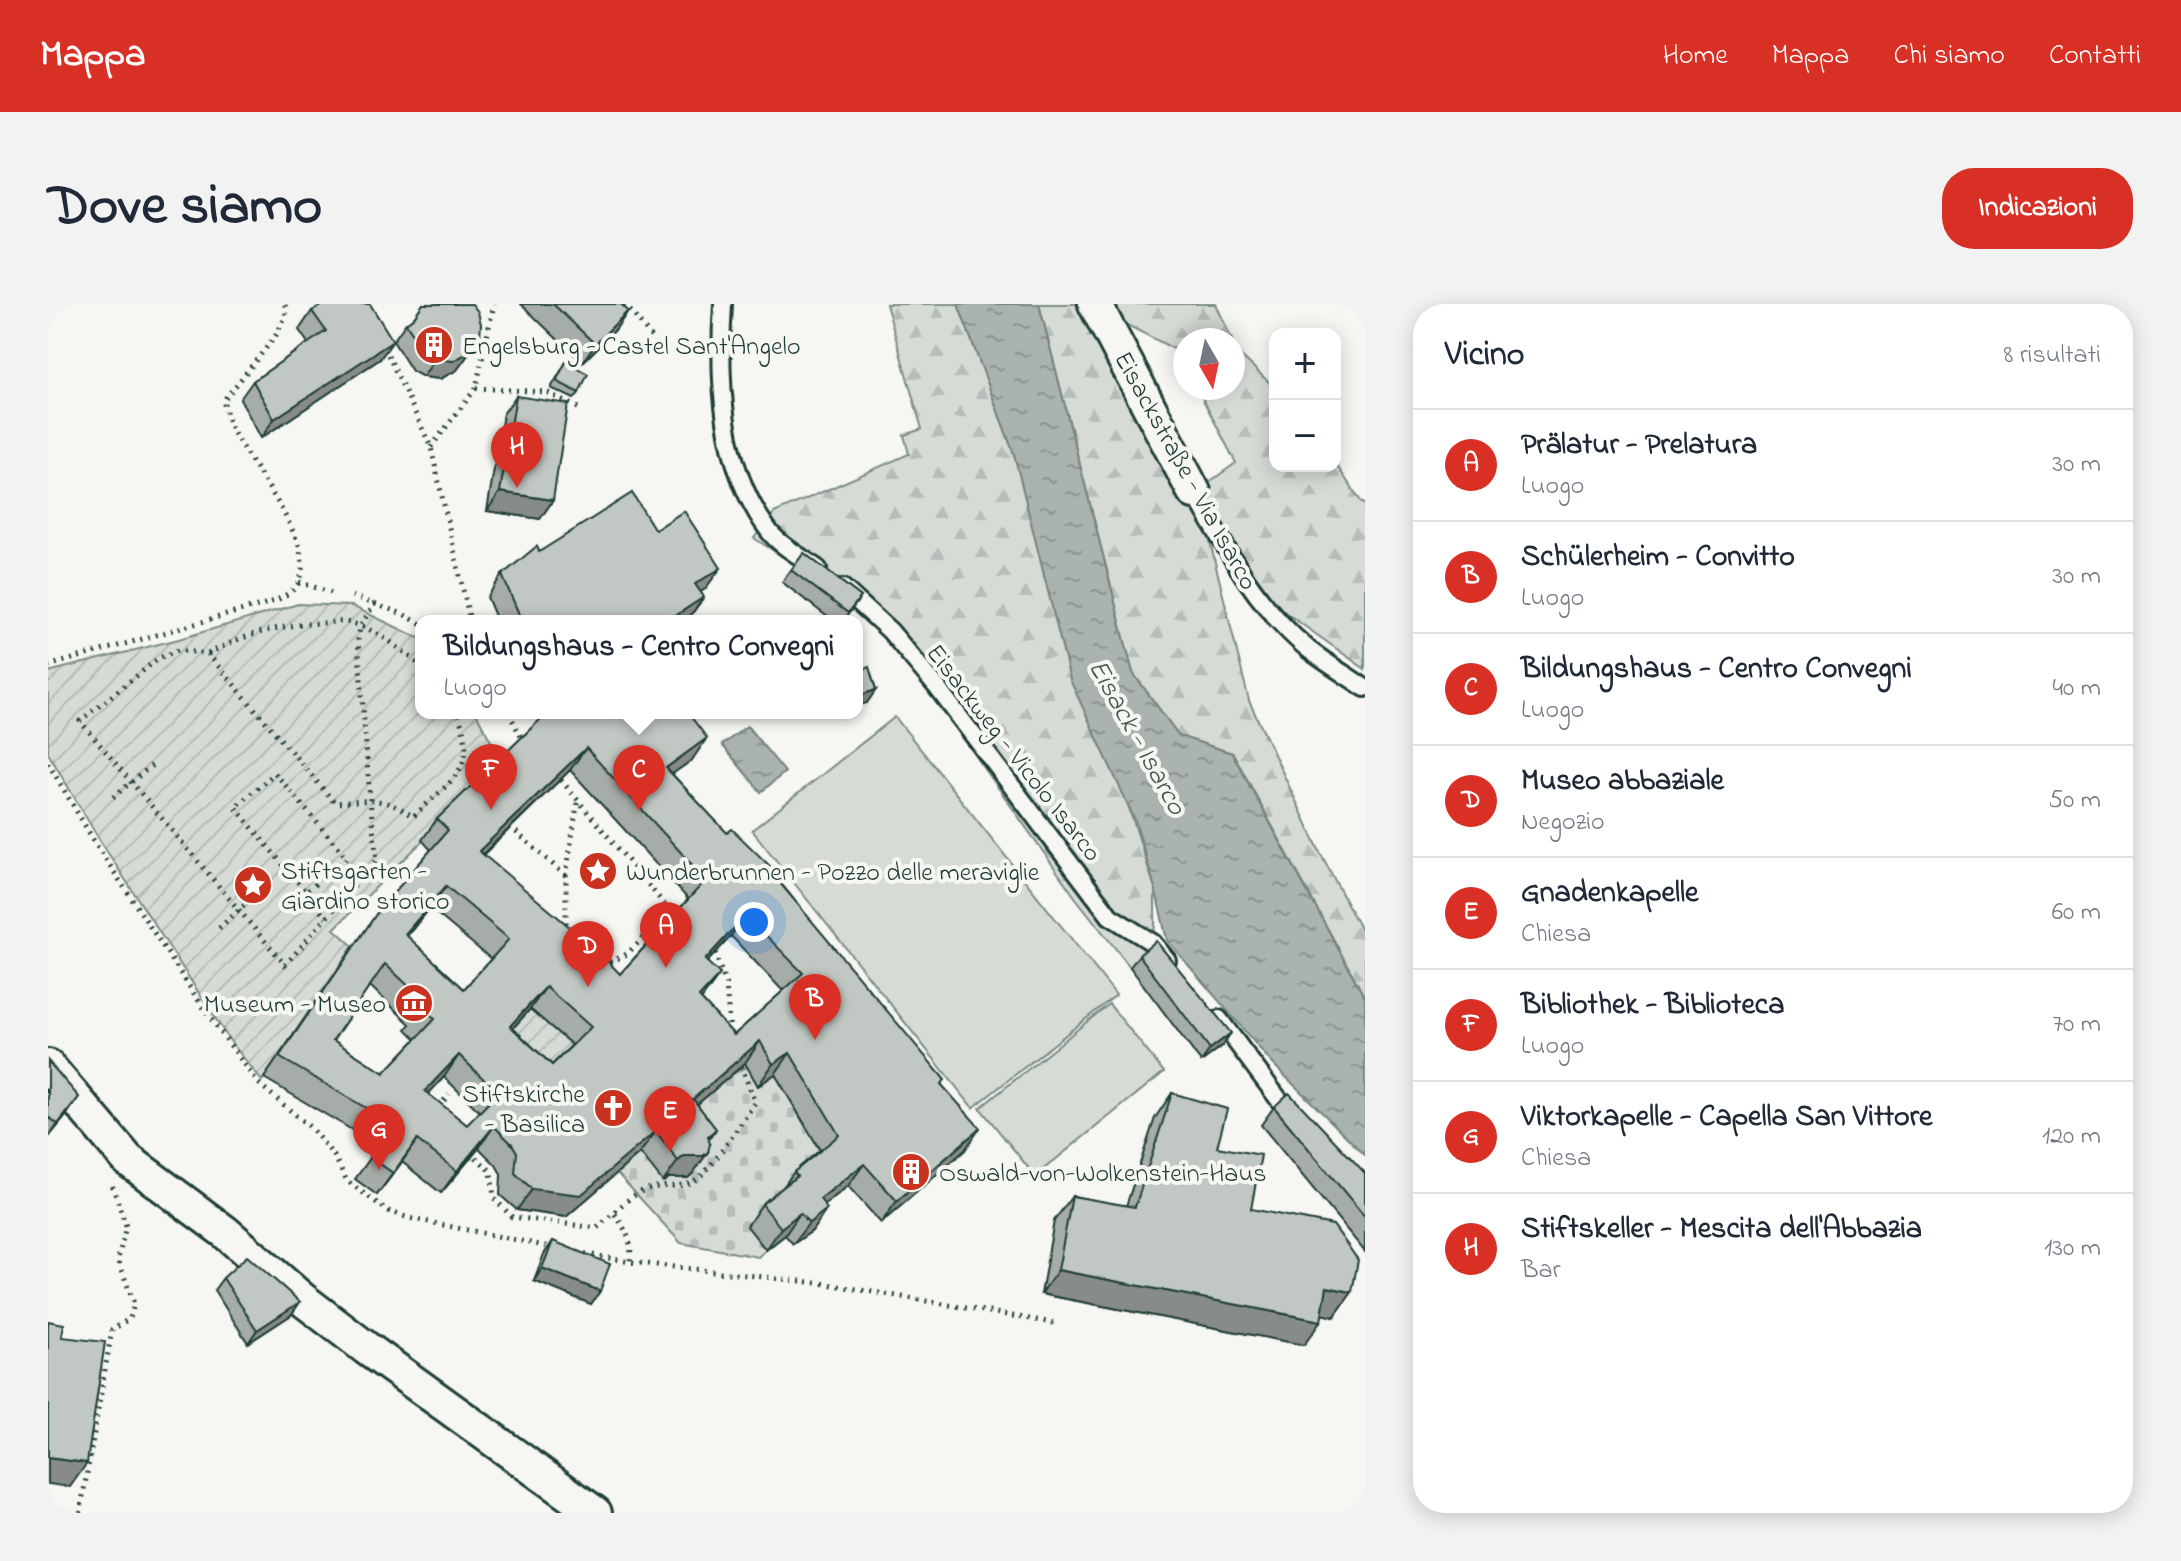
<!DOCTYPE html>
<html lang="it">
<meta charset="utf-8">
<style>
body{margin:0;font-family:"Indie Flower",sans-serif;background:#f2f2f3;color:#1f2937}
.controls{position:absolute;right:24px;top:24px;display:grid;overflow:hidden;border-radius:16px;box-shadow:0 4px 20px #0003}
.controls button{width:72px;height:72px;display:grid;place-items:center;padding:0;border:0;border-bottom:2px solid #e0e1e3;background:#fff;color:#1f2937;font:40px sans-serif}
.compass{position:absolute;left:1125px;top:24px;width:72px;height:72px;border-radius:50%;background:#fff;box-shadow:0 4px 20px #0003;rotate:171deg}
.you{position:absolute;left:706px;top:618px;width:28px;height:28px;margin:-20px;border:6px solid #fff;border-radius:50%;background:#1a73e8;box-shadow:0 0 0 12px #1a73e833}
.badge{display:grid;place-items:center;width:52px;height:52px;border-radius:50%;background:#d93025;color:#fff;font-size:26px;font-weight:700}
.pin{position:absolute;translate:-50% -66px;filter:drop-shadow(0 2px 4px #0008)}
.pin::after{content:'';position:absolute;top:42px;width:28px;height:24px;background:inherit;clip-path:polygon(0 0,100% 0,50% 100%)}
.popup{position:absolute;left:367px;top:311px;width:448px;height:104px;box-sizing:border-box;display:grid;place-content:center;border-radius:16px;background:#fff;filter:drop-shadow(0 2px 6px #0005);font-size:26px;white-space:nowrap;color:#747a83}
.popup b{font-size:30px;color:#1f2937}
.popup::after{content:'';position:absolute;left:50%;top:100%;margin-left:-16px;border:16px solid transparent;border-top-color:#fff}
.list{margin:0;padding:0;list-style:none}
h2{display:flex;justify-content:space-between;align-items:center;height:104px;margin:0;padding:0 32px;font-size:34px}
h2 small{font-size:26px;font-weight:400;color:#747a83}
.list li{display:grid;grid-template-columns:52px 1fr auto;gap:24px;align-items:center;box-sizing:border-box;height:112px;padding:0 32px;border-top:2px solid #e0e1e3}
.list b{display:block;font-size:30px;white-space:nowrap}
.list p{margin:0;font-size:26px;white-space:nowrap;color:#747a83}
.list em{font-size:26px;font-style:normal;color:#747a83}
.map{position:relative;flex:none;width:1317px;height:1209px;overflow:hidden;border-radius:32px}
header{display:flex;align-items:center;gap:48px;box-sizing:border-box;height:112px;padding:0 40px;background:#d93025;color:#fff}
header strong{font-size:38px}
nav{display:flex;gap:44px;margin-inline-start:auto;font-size:28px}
.intro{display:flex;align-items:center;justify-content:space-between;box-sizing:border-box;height:192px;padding:0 48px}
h1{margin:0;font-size:56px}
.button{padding:20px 36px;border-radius:32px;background:#d93025;color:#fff;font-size:28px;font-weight:700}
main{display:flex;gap:48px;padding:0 48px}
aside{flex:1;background:#fff;border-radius:32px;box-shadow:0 4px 20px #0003}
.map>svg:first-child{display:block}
.forest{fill:url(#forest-firs);stroke:#7a8c85;stroke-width:2}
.cemetery{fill:url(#cemetery-stones);stroke:#7a8c85;stroke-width:2}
.park{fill:#d6dbd6;stroke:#7a8c85;stroke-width:2}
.garden{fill:url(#garden-furrows);stroke:#7a8c85;stroke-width:2}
.water{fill:url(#water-ripples);stroke:#72847d;stroke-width:2}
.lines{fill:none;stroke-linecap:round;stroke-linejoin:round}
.lane-casing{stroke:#1f3d34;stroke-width:22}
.street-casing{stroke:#1f3d34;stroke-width:38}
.path{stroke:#1f3d34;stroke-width:5;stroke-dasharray:2 6;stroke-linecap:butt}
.lane{stroke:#f6f6f2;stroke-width:16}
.street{stroke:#f6f6f2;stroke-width:32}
.wall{fill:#a6aca8;stroke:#1f3d34;stroke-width:2;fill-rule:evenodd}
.shaded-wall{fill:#878c88;stroke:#1f3d34;stroke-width:2}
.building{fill:#c1c8c3;stroke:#1f3d34;stroke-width:2;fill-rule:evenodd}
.labels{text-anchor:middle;stroke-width:8;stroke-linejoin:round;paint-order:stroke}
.poi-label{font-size:26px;fill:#1f3d34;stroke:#f6f6f2;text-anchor:start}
.street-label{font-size:26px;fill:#1f3d34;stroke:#f6f6f2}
.water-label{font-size:28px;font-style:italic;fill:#425a52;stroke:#f6f6f2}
</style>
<header>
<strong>Mappa</strong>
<nav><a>Home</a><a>Mappa</a><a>Chi siamo</a><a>Contatti</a></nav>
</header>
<div class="intro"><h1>Dove siamo</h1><a class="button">Indicazioni</a></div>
<main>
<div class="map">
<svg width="1317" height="1209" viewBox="0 0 1317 1209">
<defs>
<pattern id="forest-firs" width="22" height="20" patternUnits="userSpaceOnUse" patternTransform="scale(2)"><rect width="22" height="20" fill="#d6dbd6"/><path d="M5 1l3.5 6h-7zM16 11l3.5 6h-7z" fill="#b7bdb8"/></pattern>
<pattern id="cemetery-stones" width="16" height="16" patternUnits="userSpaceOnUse" patternTransform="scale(2)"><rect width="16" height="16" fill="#d6dbd6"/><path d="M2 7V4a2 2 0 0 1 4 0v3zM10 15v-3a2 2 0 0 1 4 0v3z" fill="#b7bdb8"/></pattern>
<pattern id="garden-furrows" width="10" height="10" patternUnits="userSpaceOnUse" patternTransform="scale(2)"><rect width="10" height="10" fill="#d6dbd6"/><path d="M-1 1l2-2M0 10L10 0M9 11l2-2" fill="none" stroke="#b7bdb8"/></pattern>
<pattern id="water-ripples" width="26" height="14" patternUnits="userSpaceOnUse" patternTransform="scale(2)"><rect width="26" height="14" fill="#aab3ae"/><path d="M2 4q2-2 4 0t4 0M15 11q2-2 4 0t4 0" fill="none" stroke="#8a938e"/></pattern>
</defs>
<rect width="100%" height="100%" fill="#f6f6f2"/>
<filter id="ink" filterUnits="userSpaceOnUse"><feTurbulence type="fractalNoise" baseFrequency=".0125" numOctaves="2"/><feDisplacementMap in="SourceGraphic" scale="16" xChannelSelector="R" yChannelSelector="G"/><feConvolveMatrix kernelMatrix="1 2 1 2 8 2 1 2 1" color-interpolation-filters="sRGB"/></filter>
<g filter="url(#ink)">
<!-- forest -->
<g class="forest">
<path d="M 838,0 L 910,0 L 966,150 L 1107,584 C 1106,623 1114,637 1082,663 L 1027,593 L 882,387 L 821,318 L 747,261 L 706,234 L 726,209 L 861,150 L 856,131 L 874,125 Z"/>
<polygon points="991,0 1168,0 1184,36 1137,36 1137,60 1130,47 1052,7 1147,188 1188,159 1149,84 1185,84 1185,39 1188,47 1227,84 1227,162 1287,162 1287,159 1314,199 1317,200 1317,365 1224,299 1162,238 1201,397 1272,548 1317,634 1317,694 1185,449 1131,432 1085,369"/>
</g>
<!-- cemetery -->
<path class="cemetery" d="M 699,762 L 727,770 L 775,853 L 699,922 L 718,946 L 710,953 L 633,939 L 569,869 L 592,849 C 607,860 628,884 645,869 L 630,817 L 682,772 Z"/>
<!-- park -->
<g class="park">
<polygon points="847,413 1068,691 925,804 704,526"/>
<polygon points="1061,700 1116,768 987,872 932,804"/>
</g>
<!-- garden -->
<g class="garden">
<polygon points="250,300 304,302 373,335 373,409 428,409 454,458 286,625 305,642 214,777 182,737 51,535 0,449 0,368 131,335"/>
<polygon points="482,705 527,744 489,783 447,744"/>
</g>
<!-- water -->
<g class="water">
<polygon points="910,0 991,0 1085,369 1131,432 1184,449 1317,694 1317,851 1224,759 1119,636 1107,584 1087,516 1022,376 966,150"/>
<polygon points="699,422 737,468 713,488 674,441"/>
</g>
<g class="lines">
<!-- lane casing -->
<g class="lane-casing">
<g id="lane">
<path d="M 675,0 C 670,76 673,163 721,227 C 732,242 754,253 770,265"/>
<path d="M 1146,188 C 1178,245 1209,303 1260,345 C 1278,359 1298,371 1317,384"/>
<polyline points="795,284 842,327 888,382 1062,612 1105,639 1119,656"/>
<polyline points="1171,715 1232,797 1246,809"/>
</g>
</g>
<!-- street casing -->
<g class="street-casing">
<g id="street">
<polyline points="1047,0 1146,188"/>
<polyline points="0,762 80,856 177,928 254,995 318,1044 547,1209"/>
</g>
</g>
<!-- path -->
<g class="path">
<polyline points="577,0 604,34"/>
<polyline points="340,51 383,143 422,317"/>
<polyline points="428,84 498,88 532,105"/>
<polyline points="383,143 428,84 446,0"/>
<polyline points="251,278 287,290"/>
<polyline points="304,292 355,310 373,320"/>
<path d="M 327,299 L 312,323 L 310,336 L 322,497 L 329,556 L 237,661 L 32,417 L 111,354 L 130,346 L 160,350 L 287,499 C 321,497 336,491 365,513 C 401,477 434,464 409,409"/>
<path d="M 160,350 C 196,330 232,321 273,319 C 281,319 291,317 298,318 C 326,323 352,344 373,362"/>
<path d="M 0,362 L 227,297 C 236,292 247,287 251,278 C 270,238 198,158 182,121 C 179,114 178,105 175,97 L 227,33 L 238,12 L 237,0"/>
<polyline points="461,409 475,437"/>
<polyline points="0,459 49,542 158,708 210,779 264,825 286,852 299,877 340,907 361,914 507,944"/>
<polygon points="227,469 299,554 258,588 187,503"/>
<polyline points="513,476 622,607 579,650 556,661"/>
<polyline points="65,493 108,458"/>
<polyline points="468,528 518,572 518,624"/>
<polyline points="518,572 530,495"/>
<polyline points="258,588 278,614"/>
<polyline points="171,624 210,589"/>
<polyline points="667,649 678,681 682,730"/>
<polyline points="391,803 401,790"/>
<path d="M 422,848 L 443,867 L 446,894 L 464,913 L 549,924 C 565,911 582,889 603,884 C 616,881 633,884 646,877 C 664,866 693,818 707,799 L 692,758"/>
<path d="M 567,910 C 578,926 585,938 582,958"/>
<polyline points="529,948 582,958 779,980 1011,1020"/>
<polyline points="32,1209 64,1026 82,1014 86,1000 70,955 78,922 64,881"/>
</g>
<!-- lane -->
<use href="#lane" class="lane"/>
<!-- street -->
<use href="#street" class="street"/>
</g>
<!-- wall -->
<g class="wall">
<polygon points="375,0 422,48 409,66 392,75 375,73 364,67 345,37 358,19 365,14"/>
<polygon points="473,0 573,0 580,7 567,26 534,59"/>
<polygon points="264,7 332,55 213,134 192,95 205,77 260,39 251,26"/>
<polygon points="518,58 531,89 526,95 503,84"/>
<polygon points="468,92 505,196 492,215 439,207 455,110"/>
<polygon points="607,226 657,285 652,288 656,293 640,315 637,317 449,317 439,293 454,271 491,248"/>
<polygon points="756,249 813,293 795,317 785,317 734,278"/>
<path d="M 489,409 L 640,409 L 644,456 L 624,470 L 679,529 L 727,572 L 894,781 L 917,846 L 833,919 L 800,882 L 776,901 L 764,927 L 745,940 L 737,931 L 718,946 L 699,922 L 714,900 L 735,883 L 746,868 L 772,846 L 727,770 L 710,782 L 697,759 L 649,800 L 668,825 L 661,835 L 660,848 L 645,869 L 640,874 L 621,874 L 615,878 L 592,849 L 518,913 L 469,906 L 452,891 L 453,870 L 448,861 L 431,844 L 393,889 L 354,858 L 329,891 L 307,875 L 331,842 L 216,774 L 331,606 L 383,546 L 374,536 L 389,515 L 492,416 ZM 522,466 L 640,595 L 572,670 L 435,551 ZM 382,604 L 443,655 L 416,685 L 359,632 ZM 683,632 L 735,687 L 686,731 L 653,695 L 656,692 L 659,658 ZM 322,682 L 362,720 L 358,725 L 368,735 L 336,769 L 285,736 ZM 482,705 L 524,741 L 504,761 L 465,724 ZM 396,773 L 432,808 L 419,821 L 380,790 Z"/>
<polygon points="1091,651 1174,742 1153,758 1082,663"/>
<polygon points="0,757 18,812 0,834"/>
<polygon points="1124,789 1169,843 1203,905 1304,988 1286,1013 1274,1010 1256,1041 993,990 1006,917 1024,892 1078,902 1107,814"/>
<polygon points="1226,803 1317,869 1317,948 1213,821"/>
<polygon points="505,937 552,987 543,1000 486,977 496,950"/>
<polygon points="175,974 252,998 243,1011 200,1039 166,986"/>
</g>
<!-- shaded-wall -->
<g class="shaded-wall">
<polygon points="580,7 567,26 534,59 547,40"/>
<polygon points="345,37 332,55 213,134 226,115"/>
<polygon points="422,48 409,66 392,75 375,73 387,55"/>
<polygon points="452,188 505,196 492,215 439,207"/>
<polygon points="673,264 657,285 632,302 647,280"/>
<polygon points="656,293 640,315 637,317 619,317"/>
<polygon points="828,386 819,399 809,402 809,392"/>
<polygon points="659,434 644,456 603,485 618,464"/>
<polygon points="538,444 522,466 415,569 431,547"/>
<polygon points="398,582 382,604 342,652 357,630"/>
<polygon points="698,611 683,632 641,678 657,656"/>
<polygon points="672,670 656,692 636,715 651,693"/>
<polygon points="498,683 482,705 447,744 462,722"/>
<polygon points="1183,729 1174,742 1153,758 1162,745"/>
<polygon points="712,737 697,759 630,817 645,795"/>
<polygon points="742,749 727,770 710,782 725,760"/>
<polygon points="411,751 396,773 362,809 377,787"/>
<polygon points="31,793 18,812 0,834 10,820"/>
<polygon points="446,822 431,844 393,889 409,867"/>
<polygon points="932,824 917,846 833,919 849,897"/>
<polygon points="668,825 652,847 660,848 645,869 640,874 621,874 615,878 630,857"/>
<polygon points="608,827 592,849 518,913 469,906 484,885"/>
<polygon points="369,836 354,858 329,891"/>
<polygon points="816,860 800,882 756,917 772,895"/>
<polygon points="779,905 764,927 745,940 761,919"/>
<polygon points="752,909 737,931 718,946 733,924"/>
<polygon points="494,964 552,987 543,1000 486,977"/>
<polygon points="1010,966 1273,1017 1256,1041 993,990"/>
<polygon points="1279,983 1304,988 1286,1013 1262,1007"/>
<polygon points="252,998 243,1011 200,1039 209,1026"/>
<polygon points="0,1154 39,1159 22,1183 0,1180"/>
</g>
<!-- building -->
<g class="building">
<polygon points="276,0 322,0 345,37 226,115 205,77 278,27 264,7"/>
<polygon points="375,0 424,0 430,8 433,20 432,33 422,48 405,57 387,55 377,49 358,19 366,13"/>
<polygon points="505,0 573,0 580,7 547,40"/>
<polygon points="518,58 540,70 531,89 508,77"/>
<polygon points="468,92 520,100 505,196 452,188"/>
<polygon points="584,189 607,226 636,207 673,264 647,280 656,293 619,317 474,317 454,271 489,242 491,248"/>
<polygon points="756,249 813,293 800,309 743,266"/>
<polygon points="821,363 828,386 809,392 809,367"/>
<path d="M 499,409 L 640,409 L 659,434 L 618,464 L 679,529 L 684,525 L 729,569 L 726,572 L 897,776 L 893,780 L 932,824 L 849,897 L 816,860 L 772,895 L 779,905 L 761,919 L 752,909 L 733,924 L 714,900 L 749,872 L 746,868 L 791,831 L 742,749 L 725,760 L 712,737 L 645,795 L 668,825 L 660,832 L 662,840 L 660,848 L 655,852 L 636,852 L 630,857 L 608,827 L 533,891 L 484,885 L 467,869 L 469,848 L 464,840 L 446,822 L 409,867 L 369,836 L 345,869 L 322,853 L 347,821 L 231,753 L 331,606 L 400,526 L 389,515 ZM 538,444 L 658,576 L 572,670 L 548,645 L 431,547 ZM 398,582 L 461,635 L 416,685 L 357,630 ZM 698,611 L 755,669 L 686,731 L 651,693 L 672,670 L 657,656 ZM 337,660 L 378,698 L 374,703 L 387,715 L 336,769 L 285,736 ZM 498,683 L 543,723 L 504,761 L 462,722 ZM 411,751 L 450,789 L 419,821 L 377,787 Z"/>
<polygon points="1108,637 1183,729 1162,745 1091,651"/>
<polygon points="0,757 31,793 10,820 0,813"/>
<polygon points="1124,789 1179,805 1169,843 1213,851 1203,905 1285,921 1310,956 1304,988 1279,983 1273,1017 1010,966 1024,892 1087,903"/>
<polygon points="1241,789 1317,869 1317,913 1226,803"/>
<polygon points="505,937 562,960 552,987 494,964"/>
<polygon points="199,952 252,998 209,1026 175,974"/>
<polygon points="0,1017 16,1020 14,1033 57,1038 39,1159 0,1154"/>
</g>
</g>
<!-- icons -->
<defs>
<g id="building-disc" transform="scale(2)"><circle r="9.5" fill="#c8321e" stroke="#f6f6f2"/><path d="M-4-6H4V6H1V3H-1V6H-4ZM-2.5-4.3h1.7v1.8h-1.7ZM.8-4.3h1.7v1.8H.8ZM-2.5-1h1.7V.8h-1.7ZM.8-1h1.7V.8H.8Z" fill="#fff"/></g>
<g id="sight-disc" transform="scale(2)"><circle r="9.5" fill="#c8321e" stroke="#f6f6f2"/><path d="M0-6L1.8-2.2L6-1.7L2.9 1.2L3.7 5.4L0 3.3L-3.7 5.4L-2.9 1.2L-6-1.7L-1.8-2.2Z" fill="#fff"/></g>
<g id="museum-disc" transform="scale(2)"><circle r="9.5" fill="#c8321e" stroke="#f6f6f2"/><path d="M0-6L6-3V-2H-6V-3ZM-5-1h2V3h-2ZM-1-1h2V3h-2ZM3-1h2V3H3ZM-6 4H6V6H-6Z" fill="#fff"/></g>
<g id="church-disc" transform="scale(2)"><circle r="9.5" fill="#c8321e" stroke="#f6f6f2"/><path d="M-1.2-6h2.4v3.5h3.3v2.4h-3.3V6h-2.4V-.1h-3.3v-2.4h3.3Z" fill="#fff"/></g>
</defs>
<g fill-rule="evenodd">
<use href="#building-disc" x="386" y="41"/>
<use href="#sight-disc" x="550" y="567"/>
<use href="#sight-disc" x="205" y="581"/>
<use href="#museum-disc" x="366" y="699"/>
<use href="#church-disc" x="565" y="804"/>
<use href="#building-disc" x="863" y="868"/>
</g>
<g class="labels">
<!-- poi labels -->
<g class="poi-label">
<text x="414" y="50">Engelsburg - Castel Sant'Angelo</text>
<text x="233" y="575">Stiftsgarten -<tspan x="233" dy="30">Giardino storico</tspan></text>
<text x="578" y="576">Wunderbrunnen - Pozzo delle meraviglie</text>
<text x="338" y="708" text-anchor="end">Museum - Museo</text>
<text x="537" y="798" text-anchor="end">Stiftskirche<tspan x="537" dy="30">- Basilica</tspan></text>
<text x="891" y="877">Oswald-von-Wolkenstein-Haus</text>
</g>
<!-- street labels -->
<g class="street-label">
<text transform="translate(1139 166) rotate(61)" y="9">Eisackstraße - Via Isarco</text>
<text transform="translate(967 448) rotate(52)" y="9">Eisackweg - Vicolo Isarco</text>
</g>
<!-- water labels -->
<g class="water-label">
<text transform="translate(1091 432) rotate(61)" y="10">Eisack - Isarco</text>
</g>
</g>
</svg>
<div class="controls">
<button>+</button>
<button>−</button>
</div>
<svg class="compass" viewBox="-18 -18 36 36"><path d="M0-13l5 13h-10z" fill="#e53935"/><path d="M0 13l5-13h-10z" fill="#747a83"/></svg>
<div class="you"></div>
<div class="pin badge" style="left:618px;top:664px">A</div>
<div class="pin badge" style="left:767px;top:736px">B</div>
<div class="pin badge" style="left:591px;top:507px">C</div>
<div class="popup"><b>Bildungshaus - Centro Convegni</b>Luogo</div>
<div class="pin badge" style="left:540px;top:683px">D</div>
<div class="pin badge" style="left:622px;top:848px">E</div>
<div class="pin badge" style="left:443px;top:506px">F</div>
<div class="pin badge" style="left:331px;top:866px">G</div>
<div class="pin badge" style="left:469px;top:184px">H</div>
</div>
<aside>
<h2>Vicino<small>8 risultati</small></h2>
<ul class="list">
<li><span class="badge">A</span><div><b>Prälatur - Prelatura</b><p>Luogo</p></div><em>30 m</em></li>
<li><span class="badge">B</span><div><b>Schülerheim - Convitto</b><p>Luogo</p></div><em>30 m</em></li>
<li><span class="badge">C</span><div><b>Bildungshaus - Centro Convegni</b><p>Luogo</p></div><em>40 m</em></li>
<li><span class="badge">D</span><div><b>Museo abbaziale</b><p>Negozio</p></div><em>50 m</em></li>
<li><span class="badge">E</span><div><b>Gnadenkapelle</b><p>Chiesa</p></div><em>60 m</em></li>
<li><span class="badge">F</span><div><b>Bibliothek - Biblioteca</b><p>Luogo</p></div><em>70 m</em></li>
<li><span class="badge">G</span><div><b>Viktorkapelle - Capella San Vittore</b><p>Chiesa</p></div><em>120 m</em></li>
<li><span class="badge">H</span><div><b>Stiftskeller - Mescita dell'Abbazia</b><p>Bar</p></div><em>130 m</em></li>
</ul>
</aside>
</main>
